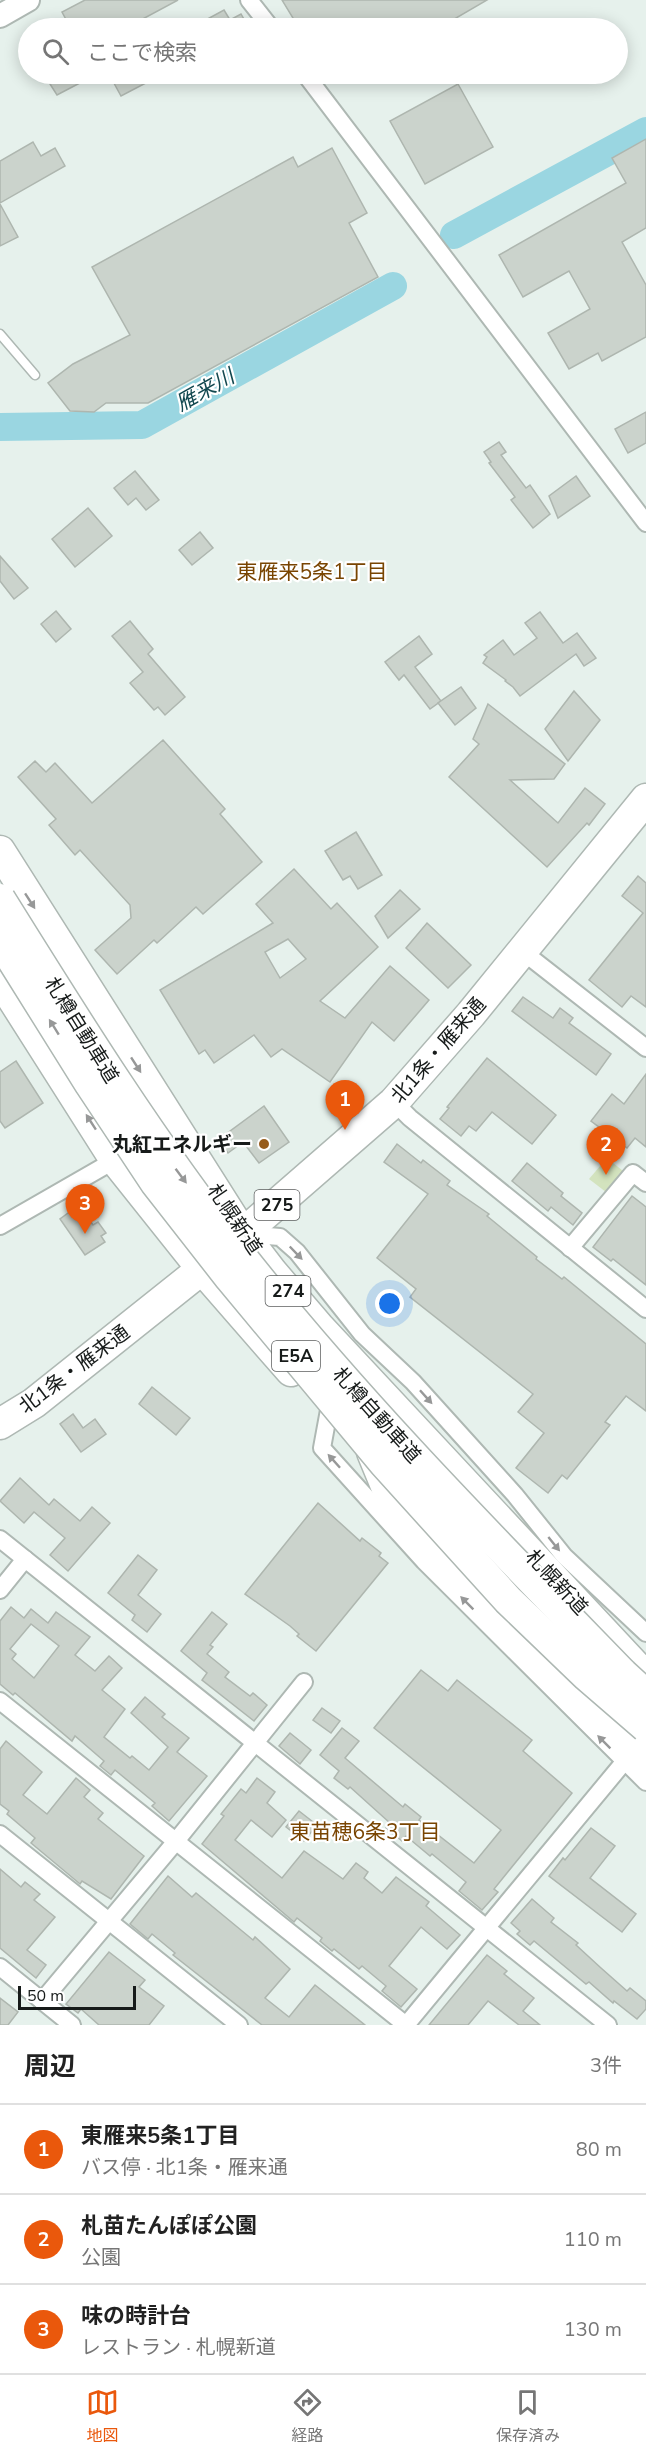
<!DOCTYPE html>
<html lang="ja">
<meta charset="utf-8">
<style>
body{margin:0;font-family:"Nunito Sans","Noto Sans JP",sans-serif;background:#f6f6f6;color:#222}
.scale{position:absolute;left:18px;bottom:15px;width:118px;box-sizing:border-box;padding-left:6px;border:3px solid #171b1a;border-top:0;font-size:16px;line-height:21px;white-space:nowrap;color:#171b1a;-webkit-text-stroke:4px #fff;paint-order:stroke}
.you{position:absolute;left:390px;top:1304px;width:21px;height:21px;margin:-15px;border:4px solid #fff;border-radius:50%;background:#1a73e8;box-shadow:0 0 0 9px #1a73e833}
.badge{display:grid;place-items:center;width:39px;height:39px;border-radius:50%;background:#ea580c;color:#fff;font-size:20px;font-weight:700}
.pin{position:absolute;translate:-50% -50px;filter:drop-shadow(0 2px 3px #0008)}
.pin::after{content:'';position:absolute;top:32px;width:21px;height:18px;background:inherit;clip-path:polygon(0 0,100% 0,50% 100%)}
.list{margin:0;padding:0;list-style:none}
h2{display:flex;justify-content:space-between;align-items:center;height:78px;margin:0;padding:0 24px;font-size:26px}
h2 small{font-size:20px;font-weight:400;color:#767676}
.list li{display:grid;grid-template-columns:39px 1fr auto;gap:18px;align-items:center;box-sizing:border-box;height:90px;padding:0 24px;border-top:2px solid #e0e0e0}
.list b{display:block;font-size:22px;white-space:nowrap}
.list p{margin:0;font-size:20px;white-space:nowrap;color:#767676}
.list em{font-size:20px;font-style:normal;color:#767676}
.icon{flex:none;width:33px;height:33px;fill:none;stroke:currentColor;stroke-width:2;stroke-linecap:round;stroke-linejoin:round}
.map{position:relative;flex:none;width:646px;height:2025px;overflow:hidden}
.search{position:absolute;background:#fff;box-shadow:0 3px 15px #0003;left:18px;right:18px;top:18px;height:66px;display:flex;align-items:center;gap:15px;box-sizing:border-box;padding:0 21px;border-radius:33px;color:#767676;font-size:22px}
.sheet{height:348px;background:#fff}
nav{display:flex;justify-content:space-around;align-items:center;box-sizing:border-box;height:84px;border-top:2px solid #e0e0e0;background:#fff;font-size:16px;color:#767676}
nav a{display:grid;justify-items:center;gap:3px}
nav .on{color:#ea580c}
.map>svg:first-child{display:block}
.green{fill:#d3e3be}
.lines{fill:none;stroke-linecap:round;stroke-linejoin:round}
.river{stroke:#9ad6e1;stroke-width:28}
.building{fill:#cbd3cc;stroke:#aeb6af;stroke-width:1.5;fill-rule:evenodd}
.lane-casing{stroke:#aeb8b3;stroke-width:11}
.street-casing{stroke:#aeb8b3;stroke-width:20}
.secondary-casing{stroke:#aeb8b3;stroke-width:26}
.highway-casing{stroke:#aeb8b3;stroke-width:33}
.lane{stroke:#fff;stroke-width:8}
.street{stroke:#fff;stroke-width:16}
.secondary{stroke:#fff;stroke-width:22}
.highway{stroke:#fff;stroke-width:30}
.highway-bridge-casing{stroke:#aeb8b3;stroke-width:33;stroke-linecap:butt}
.highway-bridge{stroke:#fff;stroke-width:30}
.oneway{fill:#979898}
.poi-dot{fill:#975c1c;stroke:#fff;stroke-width:2}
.labels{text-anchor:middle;stroke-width:4.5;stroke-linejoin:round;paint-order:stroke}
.shield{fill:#fff;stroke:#5d5f5f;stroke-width:1.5}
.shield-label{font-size:18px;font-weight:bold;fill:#171b1a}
.street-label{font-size:20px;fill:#171b1a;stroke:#fff}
.poi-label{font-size:20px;font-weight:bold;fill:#171b1a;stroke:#fff;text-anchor:end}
.water-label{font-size:21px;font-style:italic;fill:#124850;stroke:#fff}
.neighbourhood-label{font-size:21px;fill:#794502;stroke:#fff}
</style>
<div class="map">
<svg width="646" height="2025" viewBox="0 0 646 2025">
<rect width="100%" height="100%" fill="#e6f1ec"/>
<!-- green -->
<polygon class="green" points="607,1158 623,1171 606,1192 589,1179"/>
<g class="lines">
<!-- river -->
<g class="river">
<polyline points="454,235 646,131"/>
<polyline points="0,427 142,425 393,286"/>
</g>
</g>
<!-- building -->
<g class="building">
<polygon points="85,0 178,0 126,28 75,28 72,23 69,25 62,12"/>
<polygon points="282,0 487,0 439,28 336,28 331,20 317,28 299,28"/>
<polygon points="224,10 230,20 241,14 249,28 191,28"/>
<polygon points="69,74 97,74 57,95 50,84"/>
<polygon points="109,74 163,74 121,96"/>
<polygon points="458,84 493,147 425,184 390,121"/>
<polygon points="646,139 646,228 622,242 646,285 646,337 602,361 598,353 569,369 548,333 590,309 569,271 523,297 499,255 626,183 612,158"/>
<polygon points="33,142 41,156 55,148 65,166 0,203 0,161"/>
<polygon points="332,148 367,213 349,223 378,277 148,403 106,403 94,412 70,411 48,383 73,364 130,335 92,267 293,157 298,167"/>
<polygon points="0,204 18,237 0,246"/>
<polygon points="646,412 646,443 628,453 615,429"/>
<polygon points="499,442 506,452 501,455 526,488 530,485 550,514 533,528 511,500 515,497 489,463 491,462 484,452"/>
<polygon points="135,471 159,500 146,510 136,498 128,505 114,488"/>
<polygon points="576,476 590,496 558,518 549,496"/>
<polygon points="88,508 112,536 75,567 52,539"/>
<polygon points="200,532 213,548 192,565 179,550"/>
<polygon points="0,556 28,588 14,599 0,581"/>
<polygon points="56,611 71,629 56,642 41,624"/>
<polygon points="540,612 563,643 577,633 596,658 584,666 576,654 520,696 513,687 505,681 506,680 483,663 487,657 484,655 503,640 514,655 537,638 525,623"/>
<polygon points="130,621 153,649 148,654 185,697 165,715 158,707 154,710 130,683 143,672 112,636"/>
<polygon points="419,636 432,654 415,667 441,701 430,709 404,675 399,680 385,662"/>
<polygon points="461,687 476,708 455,725 438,703"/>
<polygon points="574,691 600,720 568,761 545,729"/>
<polygon points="488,704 565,764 554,779 510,780 558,823 585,788 605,804 589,825 587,823 547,867 449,777 479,744 473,739"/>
<polygon points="163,740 225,809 220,814 262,862 203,914 196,907 157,943 154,940 117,974 95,950 131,918 130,905 80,850 75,855 49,825 56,819 18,777 35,761 46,772 55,763 92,803"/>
<polygon points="356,832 382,875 358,889 350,876 343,880 325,851"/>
<path d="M 294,869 L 331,909 L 337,903 L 378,947 L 320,1001 L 345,1018 L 390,966 L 429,1000 L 394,1041 L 372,1022 L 330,1082 L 282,1049 L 271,1057 L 254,1035 L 214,1063 L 205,1050 L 199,1054 L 160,990 L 273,923 L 256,904 ZM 288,939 L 306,959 L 280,978 L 265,952 Z"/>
<polygon points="638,876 646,883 646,1007 631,996 622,1007 589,980 643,913 622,896"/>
<polygon points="400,890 420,909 388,938 375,916"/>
<polygon points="427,923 471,965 448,988 406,948"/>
<polygon points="523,997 553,1018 560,1008 573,1018 569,1023 611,1054 596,1075 512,1011"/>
<polygon points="487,1058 556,1115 532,1144 492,1112 476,1131 469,1126 461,1136 440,1119 449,1108 447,1107"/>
<polygon points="16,1061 43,1103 5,1128 0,1121 0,1072"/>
<polygon points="646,1074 646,1147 635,1138 627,1148 591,1121 612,1094 624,1104"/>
<polygon points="264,1106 289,1142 259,1163 243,1142 228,1153 218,1140"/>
<polygon points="397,1144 421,1163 423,1160 450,1181 447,1185 489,1214 487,1216 537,1257 536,1259 562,1279 564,1277 646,1344 646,1411 626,1396 605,1422 610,1425 567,1479 562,1475 548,1493 516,1468 544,1433 518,1412 533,1394 410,1297 416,1289 377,1258 428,1194 384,1162"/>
<polygon points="527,1163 563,1193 561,1196 582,1213 573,1225 551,1207 548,1211 512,1181"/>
<polygon points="632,1196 646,1207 646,1285 613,1259 611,1261 593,1247"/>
<polygon points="79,1205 93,1225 98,1222 106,1233 101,1236 105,1242 85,1255 60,1219"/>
<polygon points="152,1387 190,1418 176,1435 139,1404"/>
<polygon points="73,1414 83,1428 95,1419 106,1434 81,1452 60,1424"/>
<polygon points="20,1478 49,1505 54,1499 80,1521 92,1507 110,1523 68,1571 50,1555 65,1538 34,1512 24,1523 0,1501"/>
<polygon points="318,1503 360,1541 362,1538 381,1553 379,1556 388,1563 316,1651 297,1636 299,1634 290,1626 245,1594"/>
<polygon points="138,1555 157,1570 138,1595 161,1614 147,1632 132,1620 135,1615 108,1593"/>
<path d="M 11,1607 L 24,1618 L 31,1609 L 48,1623 L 56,1612 L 90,1637 L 75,1655 L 95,1671 L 109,1656 L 122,1668 L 102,1690 L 125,1709 L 104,1737 L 130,1758 L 132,1756 L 149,1770 L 168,1747 L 131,1713 L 145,1697 L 165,1714 L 162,1717 L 189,1738 L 177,1752 L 207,1776 L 169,1821 L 152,1806 L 155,1803 L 115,1770 L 111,1775 L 100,1766 L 104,1761 L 75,1736 L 72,1741 L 15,1693 L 13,1695 L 0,1684 L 0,1621 ZM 31,1624 L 59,1646 L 34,1678 L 12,1659 L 16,1654 L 10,1649 Z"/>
<polygon points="212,1612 227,1624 210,1645 213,1647 207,1654 229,1672 225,1677 250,1696 253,1693 267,1705 254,1721 202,1680 207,1673 181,1651"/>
<polygon points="421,1670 448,1691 457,1680 532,1740 523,1751 572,1793 494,1889 498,1892 482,1910 459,1891 466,1882 432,1854 430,1856 406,1836 402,1841 386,1828 390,1823 350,1787 348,1789 334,1778 339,1771 320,1755 342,1728 359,1741 345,1758 403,1807 405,1804 421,1817 419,1820 474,1863 501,1830 374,1728"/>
<polygon points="322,1708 340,1721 331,1733 313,1720"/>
<polygon points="290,1733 311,1750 300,1764 279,1746"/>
<polygon points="6,1741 42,1772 23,1795 47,1814 76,1778 90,1790 84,1797 103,1813 98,1819 144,1856 111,1899 82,1881 80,1884 31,1843 35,1838 7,1814 9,1811 0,1804 0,1749"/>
<polygon points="257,1778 275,1792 267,1803 286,1820 272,1837 251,1820 235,1840 282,1878 304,1851 343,1879 356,1863 368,1872 364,1878 382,1893 396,1877 429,1902 426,1906 460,1935 447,1949 421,1927 389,1966 417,1989 401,2007 382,1991 386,1986 362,1966 359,1969 334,1949 332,1951 320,1941 322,1938 297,1918 294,1922 202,1844 224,1816 221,1814 241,1789 246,1793"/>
<polygon points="299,1811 317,1825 304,1841 286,1827"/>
<polygon points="591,1828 615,1846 590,1878 636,1914 622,1932 549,1876 563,1858 565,1860"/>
<polygon points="0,1869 21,1887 25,1882 40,1894 34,1900 55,1917 27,1950 46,1965 36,1978 0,1948"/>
<polygon points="168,1876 192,1897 196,1893 253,1940 255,1937 290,1969 265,1998 289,2017 315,1985 365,2025 262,2025 173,1955 175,1953 152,1934 148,1939 130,1924"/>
<polygon points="532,1899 554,1918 551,1922 578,1943 576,1945 601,1968 627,1991 630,1988 646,2001 646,2009 637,2019 614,2001 613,2003 589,1982 586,1984 534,1941 530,1945 517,1934 520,1931 511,1923"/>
<polygon points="109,1952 145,1980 139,1987 164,2006 149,2025 99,2025 81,2009 78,2013 66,2004"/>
<polygon points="487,1955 507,1971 504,1974 534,1998 523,2011 540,2025 519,2025 488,2001 468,2025 429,2025"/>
<polygon points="0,1998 18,2012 8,2025 0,2025"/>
</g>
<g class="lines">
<!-- lane casing -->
<g class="lane-casing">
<polyline id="lane" points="0,334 35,375"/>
</g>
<!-- street casing -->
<g class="street-casing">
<g id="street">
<polyline points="249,0 271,28"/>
<polyline points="305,74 646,523"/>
<polyline points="522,951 646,1048"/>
<polyline points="394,1102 410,1118 646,1309"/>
<polyline points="0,1226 115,1160"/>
<polyline points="243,1234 280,1237 297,1252 362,1334 413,1382 515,1495 564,1556 646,1633"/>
<polyline points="570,1248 633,1173 646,1183"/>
<polyline points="329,1410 322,1448 424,1561 646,1782"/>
<polyline points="0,1539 608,2025"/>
<polyline points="0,1590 25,1559"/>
<polyline points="0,1701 406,2025"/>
<polyline points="0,1834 239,2025"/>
<polyline points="0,1967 72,2025"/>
<polyline points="42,2001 172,1846 304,1682"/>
<polyline points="406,2025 624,1762"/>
</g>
</g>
<!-- secondary casing -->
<g class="secondary-casing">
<polyline id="secondary" points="0,16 28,0"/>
</g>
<!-- highway casing -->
<g class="highway-casing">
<g id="highway">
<polyline points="0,851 243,1234 272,1272 319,1327 642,1673"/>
<polyline points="0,979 115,1160 202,1269 291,1371"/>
<polyline points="0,1424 34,1403 202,1269 394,1102 471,1014 646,799"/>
<polyline points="372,1452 388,1491 519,1633 646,1761"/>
</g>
</g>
<!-- lane -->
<use href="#lane" class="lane"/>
<!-- street -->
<use href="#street" class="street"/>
<!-- secondary -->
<use href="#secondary" class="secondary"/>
<!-- highway -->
<use href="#highway" class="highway"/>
<!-- highway-bridge casing -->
<g class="highway-bridge-casing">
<g id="highway-bridge">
<path d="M 0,899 C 76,1021 152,1143 241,1256 C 358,1404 491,1538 623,1674 L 646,1695"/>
<polyline points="0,940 90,1084 155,1182 230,1278 384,1463 508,1600 587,1676 646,1727"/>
</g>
</g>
<!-- highway-bridge -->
<use href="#highway-bridge" class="highway-bridge"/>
</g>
<!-- one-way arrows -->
<defs><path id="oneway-solid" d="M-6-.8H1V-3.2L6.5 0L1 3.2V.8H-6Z" transform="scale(1.5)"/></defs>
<g class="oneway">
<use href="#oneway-solid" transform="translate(30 901) rotate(57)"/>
<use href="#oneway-solid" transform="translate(54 1027) rotate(-122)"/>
<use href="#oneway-solid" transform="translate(136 1065) rotate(57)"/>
<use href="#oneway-solid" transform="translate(91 1122) rotate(-123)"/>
<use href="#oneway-solid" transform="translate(181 1176) rotate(53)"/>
<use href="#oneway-solid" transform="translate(296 1253) rotate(46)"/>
<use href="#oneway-solid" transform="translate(426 1397) rotate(48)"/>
<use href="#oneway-solid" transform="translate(334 1461) rotate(-132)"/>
<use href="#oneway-solid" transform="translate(554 1544) rotate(51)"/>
<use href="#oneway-solid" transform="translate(467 1603) rotate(-135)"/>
<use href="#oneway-solid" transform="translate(604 1742) rotate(-135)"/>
</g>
<!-- markers -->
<circle class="poi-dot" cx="264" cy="1144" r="6"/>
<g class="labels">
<!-- shield labels -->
<g class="shield">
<rect x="254.5" y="1190" width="45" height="30" rx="4.5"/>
<rect x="265.5" y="1276" width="45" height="30" rx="4.5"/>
<rect x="272" y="1341" width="48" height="30" rx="4.5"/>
</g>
<g class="shield-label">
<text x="277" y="1211">275</text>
<text x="288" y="1297">274</text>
<text x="296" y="1362">E5A</text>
</g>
<!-- street labels -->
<g class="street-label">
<text transform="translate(82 1030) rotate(58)" y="7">札樽自動車道</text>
<text transform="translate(438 1050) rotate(-49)" y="7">北1条・雁来通</text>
<text transform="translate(235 1219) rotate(56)" y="7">札幌新道</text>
<text transform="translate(74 1369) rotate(-37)" y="7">北1条・雁来通</text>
<text transform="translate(377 1415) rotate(48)" y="7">札樽自動車道</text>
<text transform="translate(557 1582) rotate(47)" y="7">札幌新道</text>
</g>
<!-- poi labels -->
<g class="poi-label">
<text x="252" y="1151">丸紅エネルギー</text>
</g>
<!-- water labels -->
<g class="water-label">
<text transform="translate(205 390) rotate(-29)" y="7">雁来川</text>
</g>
<!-- neighbourhood labels -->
<g class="neighbourhood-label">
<text x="312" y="579">東雁来5条1丁目</text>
<text x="365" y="1839">東苗穂6条3丁目</text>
</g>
</g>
</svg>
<div class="scale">50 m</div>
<div class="you"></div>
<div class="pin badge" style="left:345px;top:1130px">1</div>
<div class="pin badge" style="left:606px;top:1175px">2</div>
<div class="pin badge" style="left:85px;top:1234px">3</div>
<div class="search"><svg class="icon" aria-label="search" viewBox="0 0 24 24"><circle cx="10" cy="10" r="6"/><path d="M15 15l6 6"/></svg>ここで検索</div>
</div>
<section class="sheet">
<h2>周辺<small>3件</small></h2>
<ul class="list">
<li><span class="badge">1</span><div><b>東雁来5条1丁目</b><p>バス停 · 北1条・雁来通</p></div><em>80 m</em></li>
<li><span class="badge">2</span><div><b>札苗たんぽぽ公園</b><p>公園</p></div><em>110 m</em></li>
<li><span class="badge">3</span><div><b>味の時計台</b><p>レストラン · 札幌新道</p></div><em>130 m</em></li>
</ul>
</section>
<nav>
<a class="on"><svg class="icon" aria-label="map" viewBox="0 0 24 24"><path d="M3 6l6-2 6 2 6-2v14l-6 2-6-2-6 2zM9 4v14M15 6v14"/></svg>地図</a>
<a><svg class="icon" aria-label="directions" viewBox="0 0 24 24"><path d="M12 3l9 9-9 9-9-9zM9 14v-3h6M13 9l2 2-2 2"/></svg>経路</a>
<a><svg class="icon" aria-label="saved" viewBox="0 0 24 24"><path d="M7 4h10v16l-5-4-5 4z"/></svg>保存済み</a>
</nav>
